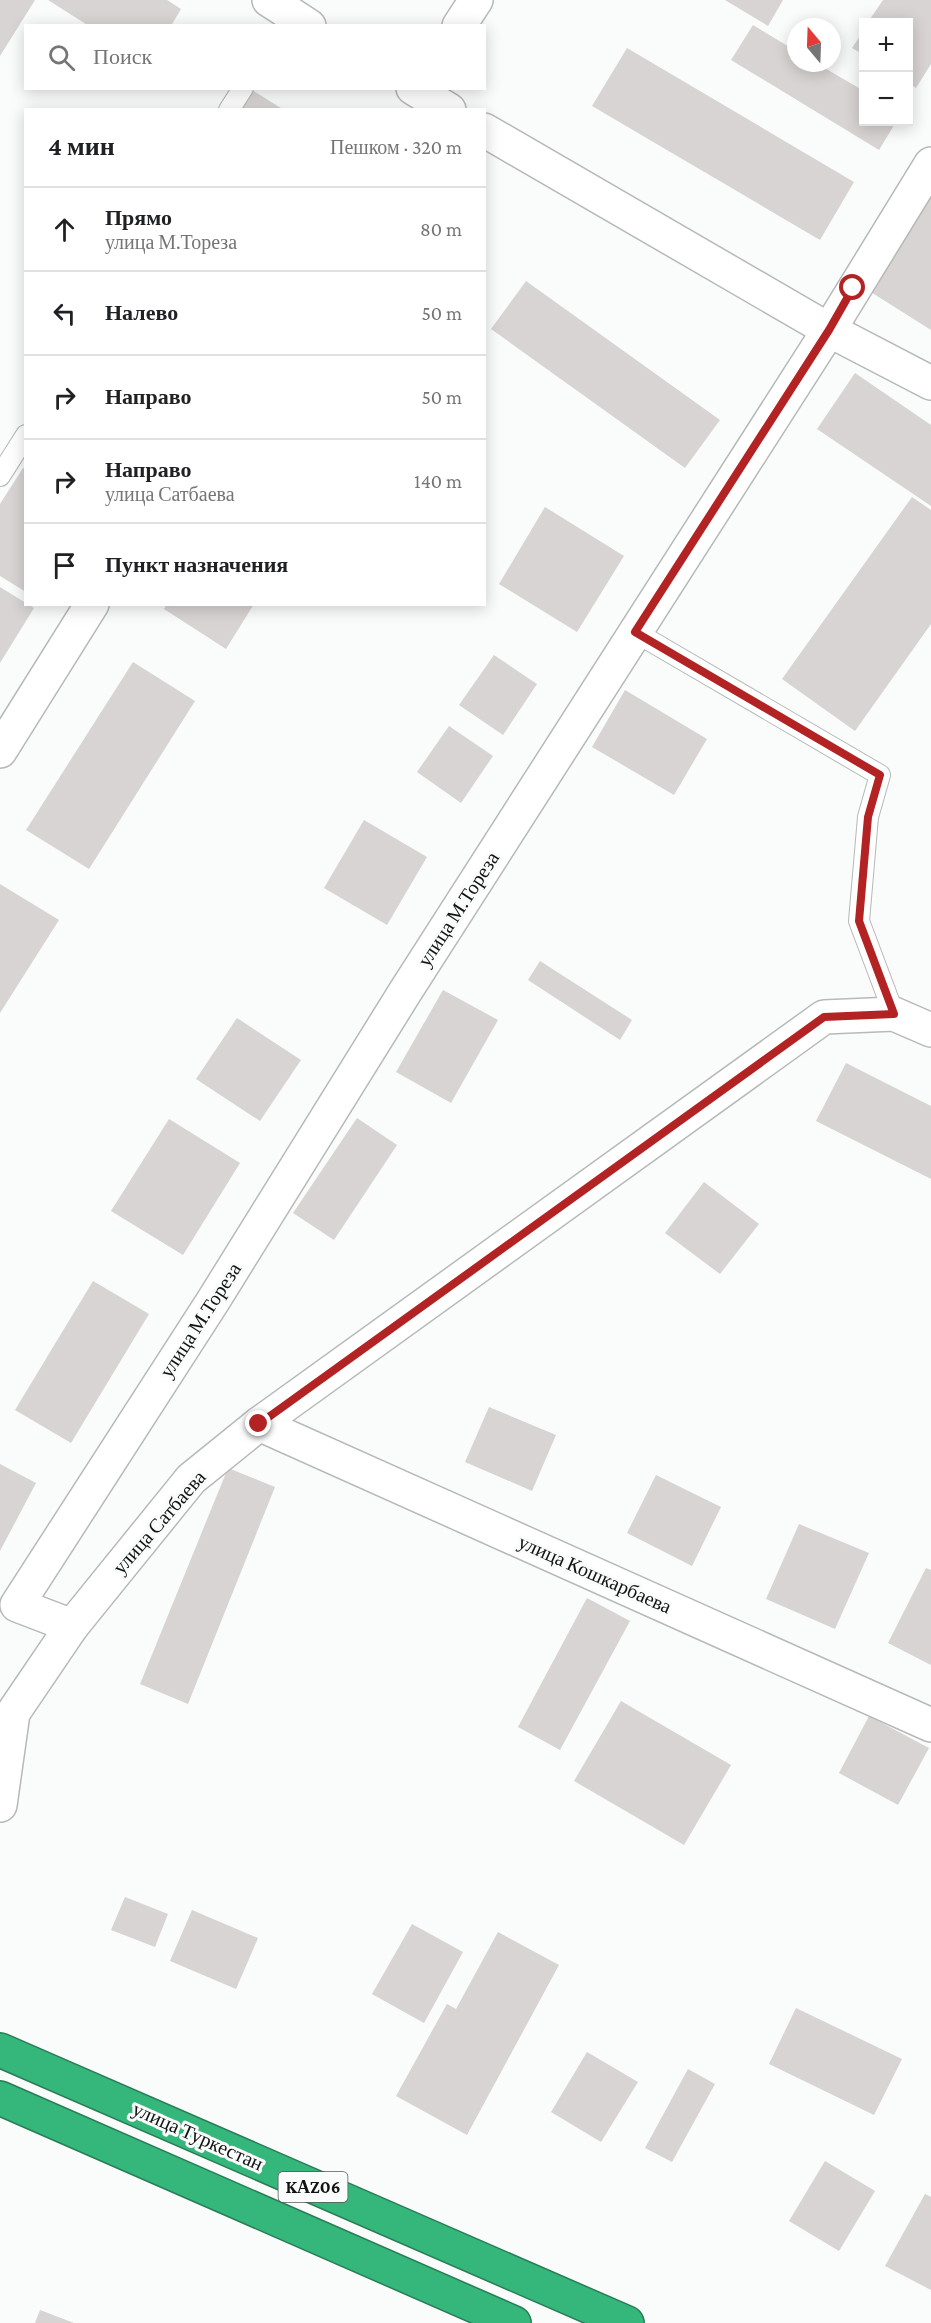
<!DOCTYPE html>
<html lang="ru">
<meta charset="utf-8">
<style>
body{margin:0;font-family:"Crimson Pro",serif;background:#f2f2f2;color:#202124}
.controls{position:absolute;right:18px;top:18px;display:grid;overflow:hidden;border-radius:0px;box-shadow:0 3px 15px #0003}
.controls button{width:54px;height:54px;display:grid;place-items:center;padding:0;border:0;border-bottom:2px solid #e0e0e0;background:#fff;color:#202124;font:30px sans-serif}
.compass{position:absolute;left:787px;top:18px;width:54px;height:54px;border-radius:50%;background:#fff;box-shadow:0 3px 15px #0003;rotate:341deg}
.stop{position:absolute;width:18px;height:18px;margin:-14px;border:4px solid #b32323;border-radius:50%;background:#fff}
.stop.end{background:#b32323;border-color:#fff;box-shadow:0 2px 6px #0008}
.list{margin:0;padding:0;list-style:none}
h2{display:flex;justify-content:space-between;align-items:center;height:78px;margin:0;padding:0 24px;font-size:26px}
h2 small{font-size:20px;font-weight:400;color:#757577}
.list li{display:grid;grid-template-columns:39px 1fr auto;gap:18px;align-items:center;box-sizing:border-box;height:84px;padding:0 24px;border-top:2px solid #e0e0e0}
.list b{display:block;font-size:22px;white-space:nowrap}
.list p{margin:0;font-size:20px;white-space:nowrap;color:#757577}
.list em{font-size:20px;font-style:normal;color:#757577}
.icon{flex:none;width:33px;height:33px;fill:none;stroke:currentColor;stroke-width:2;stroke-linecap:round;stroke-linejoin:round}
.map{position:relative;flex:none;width:931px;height:2323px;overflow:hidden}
.search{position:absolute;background:#fff;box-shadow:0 3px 15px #0003;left:24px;top:24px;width:462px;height:66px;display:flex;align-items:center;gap:15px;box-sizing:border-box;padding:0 21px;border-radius:0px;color:#757577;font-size:22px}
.panel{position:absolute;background:#fff;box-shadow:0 3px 15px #0003;left:24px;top:108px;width:462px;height:498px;border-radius:0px}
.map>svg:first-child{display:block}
.building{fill:#d8d4d3}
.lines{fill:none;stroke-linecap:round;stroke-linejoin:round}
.lane-casing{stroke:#b6b9b7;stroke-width:22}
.street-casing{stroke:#b6b9b7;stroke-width:36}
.highway-casing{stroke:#287d56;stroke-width:36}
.lane{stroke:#fff;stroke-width:20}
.street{stroke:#fff;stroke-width:33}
.highway{stroke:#35b77b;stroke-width:33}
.route{stroke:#b32323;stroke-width:8}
.labels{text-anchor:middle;stroke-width:6;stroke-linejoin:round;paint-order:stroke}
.shield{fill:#f9fcfa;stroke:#575858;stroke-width:1.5}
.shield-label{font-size:18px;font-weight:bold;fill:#111212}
.street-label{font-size:20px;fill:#111212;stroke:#f9fcfa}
</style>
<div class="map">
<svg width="931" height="2323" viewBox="0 0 931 2323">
<rect width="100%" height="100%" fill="#f9fcfa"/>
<!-- building -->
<g class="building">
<polygon points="0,0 35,0 0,56"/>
<polygon points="48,0 167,0 181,9 171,26 89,26"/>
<polygon points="725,0 783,0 768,26"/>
<polygon points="883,0 931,0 931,64 916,88 908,83 908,22 868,22"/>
<polygon points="753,25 796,51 796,63 816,63 864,91 864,122 896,122 879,150 731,60"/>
<polygon points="864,30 864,55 852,48"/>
<polygon points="627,48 854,182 820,240 592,106"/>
<polygon points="249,88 284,110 231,110"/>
<polygon points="931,189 931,330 866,289"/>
<polygon points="526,281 720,420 685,468 491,329"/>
<polygon points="855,373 931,425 931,506 817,429"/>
<polygon points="23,468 26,469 26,592 0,576 0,504"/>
<polygon points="912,497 931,510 931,624 855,731 782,679"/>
<polygon points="545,507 624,556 577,632 499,584"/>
<polygon points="0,587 34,608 0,663"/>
<polygon points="167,604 254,604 226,649 164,609"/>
<polygon points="494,655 537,684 503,735 459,705"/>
<polygon points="133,662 195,701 89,869 26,830"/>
<polygon points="625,690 707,739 674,795 592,747"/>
<polygon points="449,726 493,756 461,803 417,772"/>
<polygon points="364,820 427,857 387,925 324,888"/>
<polygon points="0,884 59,920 0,1013"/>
<polygon points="540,961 632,1020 620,1040 528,980"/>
<polygon points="443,990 498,1020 451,1103 396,1072"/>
<polygon points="237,1018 301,1060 260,1121 196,1079"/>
<polygon points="846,1063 931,1106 931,1179 816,1121"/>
<polygon points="357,1118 397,1145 334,1240 293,1213"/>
<polygon points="169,1119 240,1163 183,1255 111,1211"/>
<polygon points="704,1182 759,1224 720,1274 665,1233"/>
<polygon points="93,1281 149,1314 71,1443 15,1410"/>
<polygon points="489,1407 556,1435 532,1491 465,1462"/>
<polygon points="0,1464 36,1483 0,1551"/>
<polygon points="228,1468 275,1487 188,1704 140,1684"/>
<polygon points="656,1475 721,1507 692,1566 627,1533"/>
<polygon points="799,1524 869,1553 835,1629 766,1599"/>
<polygon points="926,1568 931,1570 931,1665 888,1643"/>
<polygon points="587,1598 630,1621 560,1750 518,1727"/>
<polygon points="621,1701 731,1765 684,1845 574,1781"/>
<polygon points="869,1716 929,1748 898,1805 839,1773"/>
<polygon points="125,1897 168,1914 155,1947 111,1930"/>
<polygon points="192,1910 258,1938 236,1989 170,1961"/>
<polygon points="412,1924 463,1952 424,2023 372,1994"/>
<polygon points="498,1932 559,1965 467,2135 396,2096 447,2004 456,2009"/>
<polygon points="796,2008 902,2059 874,2115 769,2064"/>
<polygon points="587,2052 638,2082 601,2142 551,2112"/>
<polygon points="688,2069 715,2084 672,2162 645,2148"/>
<polygon points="825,2161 875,2191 839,2251 789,2221"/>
<polygon points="925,2194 931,2197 931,2290 885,2266"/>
<polygon points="40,2310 74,2323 35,2323"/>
</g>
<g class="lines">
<!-- lane casing -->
<g class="lane-casing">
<g id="lane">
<polyline points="229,110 243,88"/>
<polyline points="0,476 26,435"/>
<polyline points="635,632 880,775 868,817 859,921 894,1014"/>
</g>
</g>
<!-- street casing -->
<g class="street-casing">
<g id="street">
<polyline points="269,0 309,26"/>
<polyline points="459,26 476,0"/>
<polyline points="413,88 449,110"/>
<polyline points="484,130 829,330 931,383"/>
<polyline points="0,751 92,604"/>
<polyline points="259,1424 931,1725"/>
<polyline points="72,1626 17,1605 213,1301 405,992 829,330 931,164"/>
<polyline points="0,1805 13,1713 72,1626 191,1479 259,1424 824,1017 894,1014 931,1030"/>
</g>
</g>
<!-- highway casing -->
<g class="highway-casing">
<g id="highway">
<polyline points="0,2050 627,2323"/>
<polyline points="0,2098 514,2323"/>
</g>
</g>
<!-- lane -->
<use href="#lane" class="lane"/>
<!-- street -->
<use href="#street" class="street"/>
<!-- highway -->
<use href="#highway" class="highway"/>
</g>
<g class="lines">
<!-- route -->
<polyline class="route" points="259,1424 824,1017 894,1014 859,921 868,817 880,775 635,632 829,330 853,288"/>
</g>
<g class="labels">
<!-- shield labels -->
<rect class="shield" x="278.5" y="2172" width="69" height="30" rx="4.5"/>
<g class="shield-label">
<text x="313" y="2193">KАZ06</text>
</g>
<!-- street labels -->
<g class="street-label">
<text transform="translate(458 909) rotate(-57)" y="7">улица М.Тореза</text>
<text transform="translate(200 1320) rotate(-57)" y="7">улица М.Тореза</text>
<text transform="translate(159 1522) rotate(-49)" y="7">улица Сатбаева</text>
<text transform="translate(595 1574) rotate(24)" y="7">улица Кошкарбаева</text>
<text transform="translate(198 2136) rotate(24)" y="7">улица Туркестан</text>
</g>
</g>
</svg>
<div class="controls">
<button>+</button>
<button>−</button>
</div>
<svg class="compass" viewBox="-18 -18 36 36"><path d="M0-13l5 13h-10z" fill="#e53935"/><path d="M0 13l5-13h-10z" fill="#757577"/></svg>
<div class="stop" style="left:853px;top:288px"></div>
<div class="stop end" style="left:259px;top:1424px"></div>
<div class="search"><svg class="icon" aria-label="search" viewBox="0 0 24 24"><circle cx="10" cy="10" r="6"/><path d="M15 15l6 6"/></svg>Поиск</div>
<section class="panel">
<h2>4 мин<small>Пешком · 320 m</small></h2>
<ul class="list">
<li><svg class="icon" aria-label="ahead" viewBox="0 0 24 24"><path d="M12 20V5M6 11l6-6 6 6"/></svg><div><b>Прямо</b><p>улица М.Тореза</p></div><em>80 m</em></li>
<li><svg class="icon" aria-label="left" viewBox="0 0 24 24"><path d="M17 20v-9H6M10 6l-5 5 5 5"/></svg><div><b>Налево</b></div><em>50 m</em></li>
<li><svg class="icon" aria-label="right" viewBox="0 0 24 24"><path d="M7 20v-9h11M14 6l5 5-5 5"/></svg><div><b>Направо</b></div><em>50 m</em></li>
<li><svg class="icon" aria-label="right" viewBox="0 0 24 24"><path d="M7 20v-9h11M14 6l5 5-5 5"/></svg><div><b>Направо</b><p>улица Сатбаева</p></div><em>140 m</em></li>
<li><svg class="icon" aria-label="arrive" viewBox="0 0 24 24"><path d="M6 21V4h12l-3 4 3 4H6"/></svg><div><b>Пункт назначения</b></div></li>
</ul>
</section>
</div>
